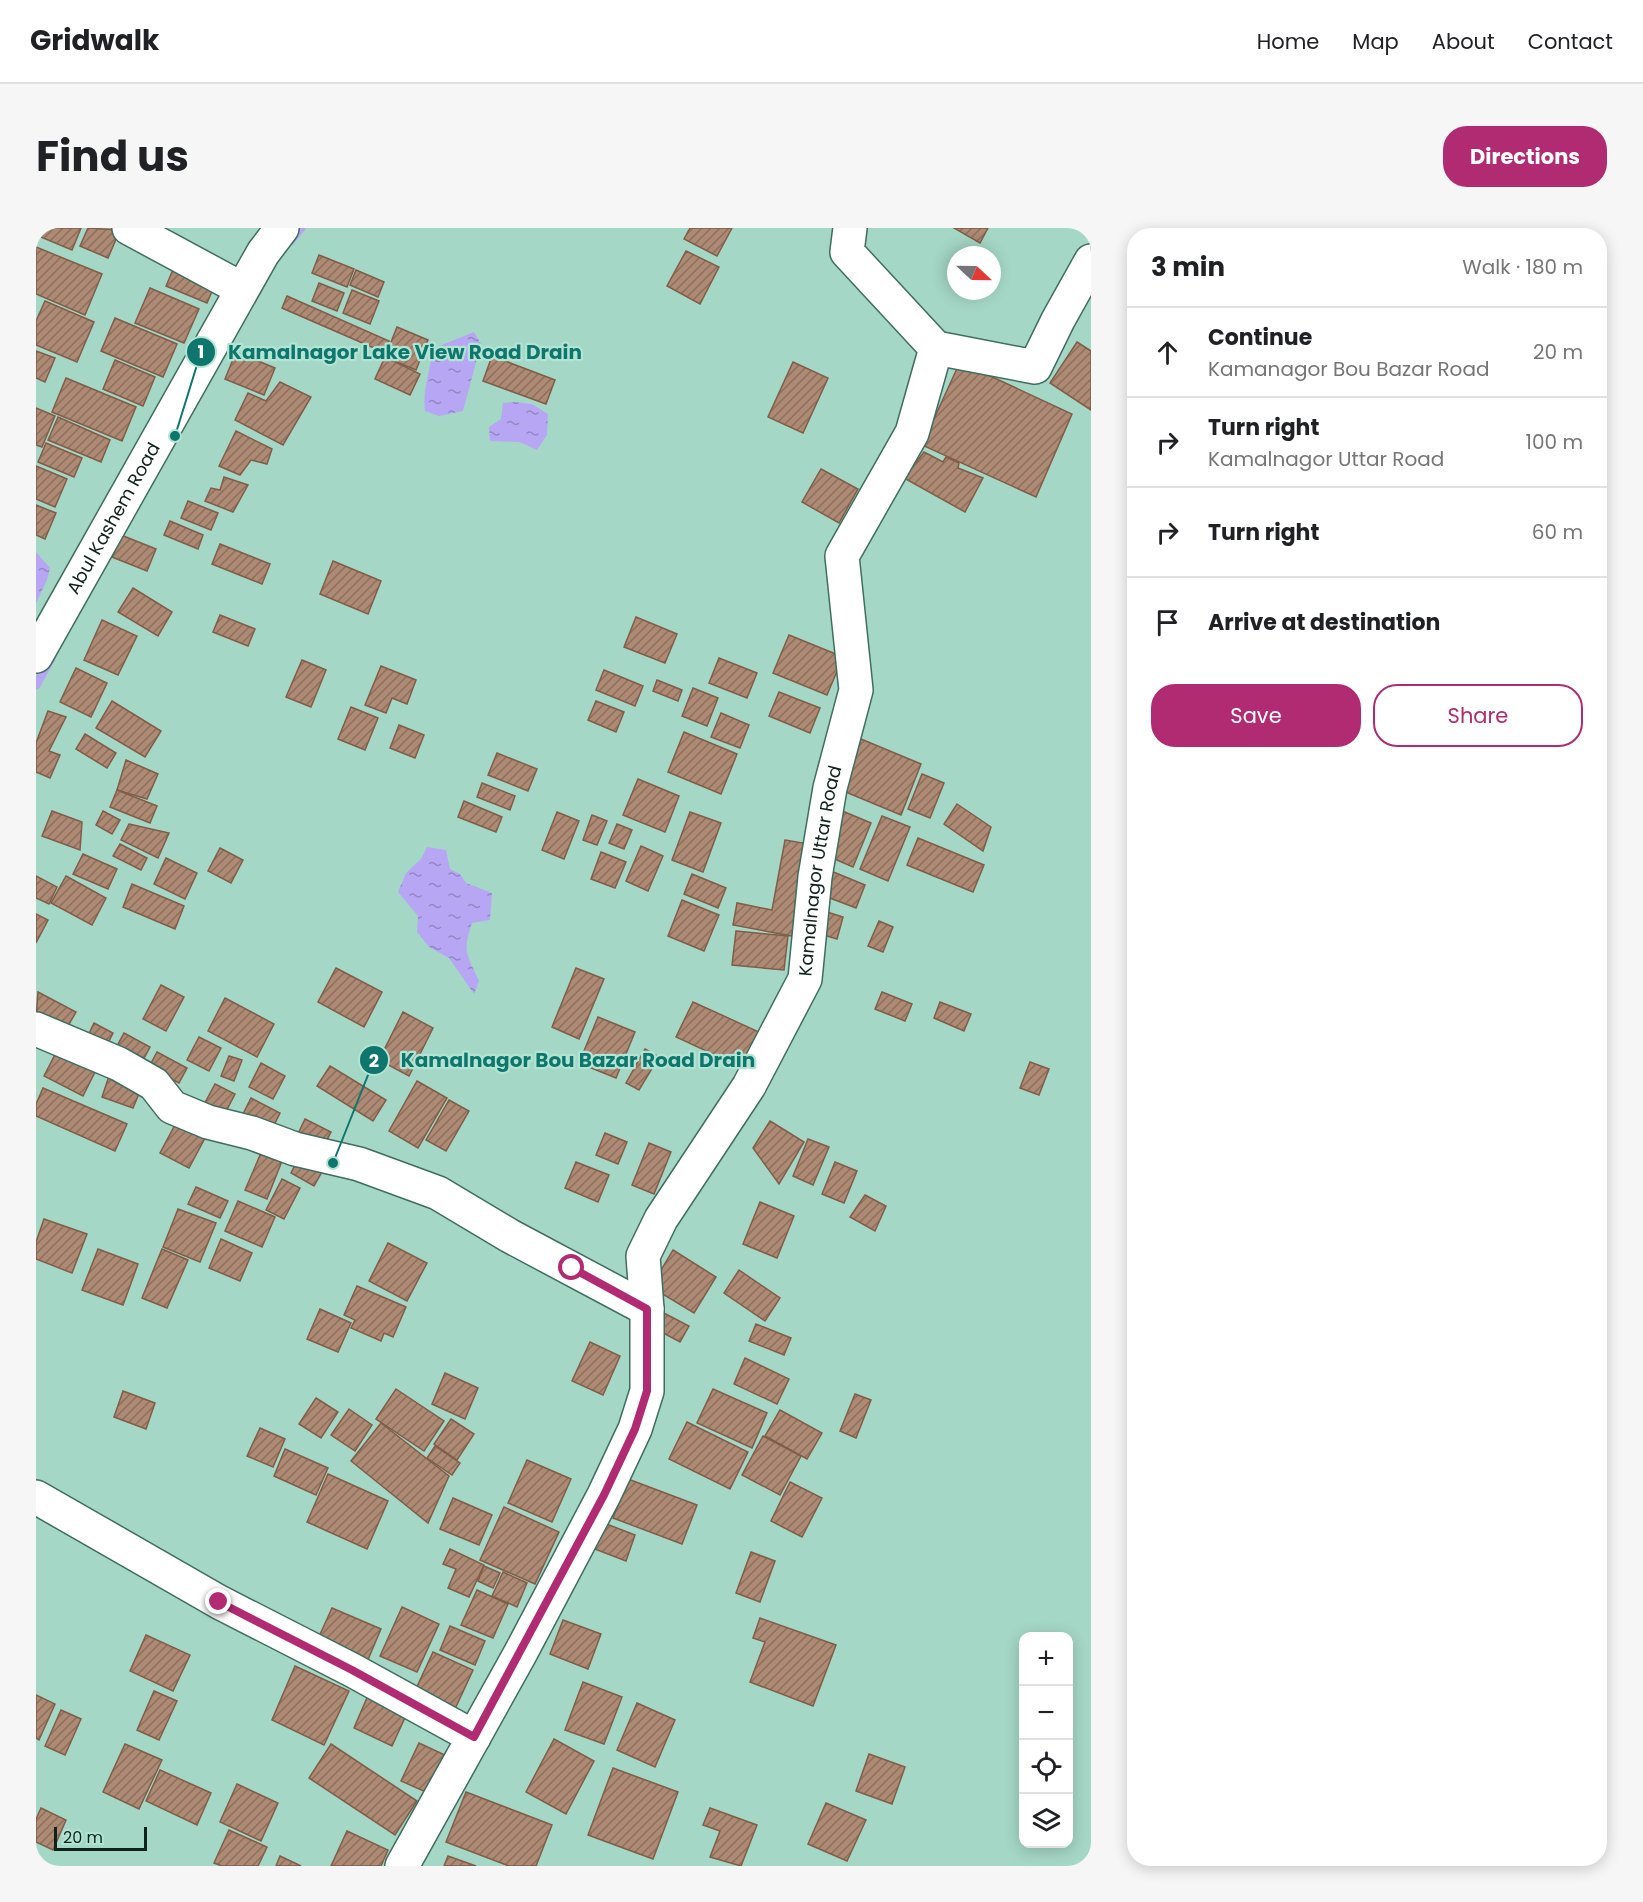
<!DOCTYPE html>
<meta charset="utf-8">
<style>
body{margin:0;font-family:Poppins,sans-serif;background:#f6f6f6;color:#202124}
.controls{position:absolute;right:18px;bottom:18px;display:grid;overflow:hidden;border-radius:12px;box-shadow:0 3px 15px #0003}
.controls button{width:54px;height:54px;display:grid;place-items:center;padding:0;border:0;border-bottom:2px solid #e0e0e0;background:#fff;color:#202124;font:30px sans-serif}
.compass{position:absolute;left:911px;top:18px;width:54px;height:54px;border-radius:50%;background:#fff;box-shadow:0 3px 15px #0003;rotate:112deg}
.scale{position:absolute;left:18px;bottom:15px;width:93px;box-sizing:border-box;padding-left:6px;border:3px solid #0f221c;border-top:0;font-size:16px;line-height:21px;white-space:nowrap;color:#0f221c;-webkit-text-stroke:4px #b2e4d3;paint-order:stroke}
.stop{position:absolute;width:18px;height:18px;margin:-14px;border:4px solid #b02b72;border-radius:50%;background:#fff}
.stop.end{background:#b02b72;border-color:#fff;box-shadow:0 2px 6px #0008}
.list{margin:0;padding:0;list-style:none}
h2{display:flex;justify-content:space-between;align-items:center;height:78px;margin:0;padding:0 24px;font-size:26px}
h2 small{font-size:20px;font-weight:400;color:#757577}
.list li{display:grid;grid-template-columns:39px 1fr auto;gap:18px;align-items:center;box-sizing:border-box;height:90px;padding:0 24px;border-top:2px solid #e0e0e0}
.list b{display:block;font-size:22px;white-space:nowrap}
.list p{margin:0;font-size:20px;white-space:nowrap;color:#757577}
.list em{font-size:20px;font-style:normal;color:#757577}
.actions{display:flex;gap:12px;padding:18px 24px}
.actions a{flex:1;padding:14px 0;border:2px solid #b02b72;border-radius:24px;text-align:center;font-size:21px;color:#b02b72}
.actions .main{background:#b02b72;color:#fff}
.icon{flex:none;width:33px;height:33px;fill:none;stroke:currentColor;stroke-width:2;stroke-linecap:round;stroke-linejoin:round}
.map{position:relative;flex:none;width:1055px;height:1638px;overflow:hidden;border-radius:24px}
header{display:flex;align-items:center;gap:36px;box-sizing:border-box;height:84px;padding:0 30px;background:#fff;border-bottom:2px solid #e0e0e0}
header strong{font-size:28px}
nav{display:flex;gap:33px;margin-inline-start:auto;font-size:21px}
.intro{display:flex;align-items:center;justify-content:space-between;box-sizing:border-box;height:144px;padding:0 36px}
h1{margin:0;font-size:42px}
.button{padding:15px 27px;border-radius:24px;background:#b02b72;color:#fff;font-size:21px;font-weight:700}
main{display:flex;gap:36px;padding:0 36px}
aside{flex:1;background:#fff;border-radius:24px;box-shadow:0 3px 15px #0003}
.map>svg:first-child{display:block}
.water{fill:url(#water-ripples)}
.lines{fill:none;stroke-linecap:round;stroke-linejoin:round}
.stream{stroke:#b6a6f3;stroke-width:9}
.building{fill:url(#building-hatch);stroke:#805d48;stroke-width:1.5}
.minor-casing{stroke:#3f6d5f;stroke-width:36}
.minor{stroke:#fff;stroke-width:33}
.route{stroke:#b02b72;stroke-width:8}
.labels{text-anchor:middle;stroke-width:4.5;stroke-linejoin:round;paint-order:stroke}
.street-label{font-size:18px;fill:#0f221c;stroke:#b2e4d3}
.leader{fill:none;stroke:#0f766e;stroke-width:2}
.callout-dot{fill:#0f766e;stroke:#b2e4d3;stroke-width:2}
.mark-label{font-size:18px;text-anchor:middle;font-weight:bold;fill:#fff}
.callout-label{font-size:20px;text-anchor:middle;font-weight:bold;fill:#0f766e;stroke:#b2e4d3;stroke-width:4.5;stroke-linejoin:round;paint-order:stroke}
</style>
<header>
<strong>Gridwalk</strong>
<nav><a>Home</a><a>Map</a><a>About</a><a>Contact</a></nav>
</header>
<div class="intro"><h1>Find us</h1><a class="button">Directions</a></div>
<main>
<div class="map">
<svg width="1055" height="1638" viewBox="0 0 1055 1638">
<defs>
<pattern id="water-ripples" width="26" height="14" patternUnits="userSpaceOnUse" patternTransform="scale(1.5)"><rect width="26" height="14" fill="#b6a6f3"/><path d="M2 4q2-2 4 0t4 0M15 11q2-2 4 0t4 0" fill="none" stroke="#9287c4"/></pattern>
<pattern id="building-hatch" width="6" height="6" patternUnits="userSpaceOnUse" patternTransform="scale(1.5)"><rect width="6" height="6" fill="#ae8973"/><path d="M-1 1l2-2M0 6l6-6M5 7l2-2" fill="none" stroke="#8c705e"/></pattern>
</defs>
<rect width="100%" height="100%" fill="#a5d7c6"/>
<!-- water -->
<g class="water">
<path d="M 438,104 L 445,116 L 427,183 L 403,188 L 389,183 C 386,161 395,143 396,121 Z"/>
<polygon points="479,174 496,176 512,186 511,207 501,222 484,214 454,213 453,199 465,191 467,175"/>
<polygon points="0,324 14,340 11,352 0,375"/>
<path d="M 391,619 L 410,622 L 414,641 L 424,646 L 430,655 L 456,665 L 454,692 L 436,695 C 426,724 431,726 443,753 L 438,766 L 413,730 L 393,719 L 381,704 L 382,688 L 362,664 L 370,645 L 385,631 Z"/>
</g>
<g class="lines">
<!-- stream -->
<g class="stream">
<polyline points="254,13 265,0"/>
<polyline points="0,457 15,430"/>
</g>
</g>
<!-- building -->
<g class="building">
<polygon points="1,0 45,0 36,22 0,7"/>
<polygon points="52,0 84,2 72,30 44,18"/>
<polygon points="654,0 696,0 681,28 648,11"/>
<polygon points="918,0 952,0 944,15"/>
<polygon points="0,19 66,46 49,87 0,66"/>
<polygon points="650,23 683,39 664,76 631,58"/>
<polygon points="283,27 318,41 311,59 276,45"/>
<polygon points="139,37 180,54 171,75 130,58"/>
<polygon points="320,42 348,54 342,69 314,57"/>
<polygon points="283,55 308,65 301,83 276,73"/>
<polygon points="114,60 163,81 148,115 99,95"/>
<polygon points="316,62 343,73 334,96 307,85"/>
<polygon points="251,68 353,113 345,123 246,80"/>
<polygon points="9,73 58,94 41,134 0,117 0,93"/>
<polygon points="79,90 141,116 127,149 65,123"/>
<polygon points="361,99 392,112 380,142 349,129"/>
<polygon points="1041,114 1055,123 1055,182 1014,155"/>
<polygon points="0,123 19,130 9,154 0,150"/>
<polygon points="200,124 239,140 228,167 189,151"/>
<polygon points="456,128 519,152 510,176 447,153"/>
<polygon points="349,129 384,146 374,167 339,151"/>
<polygon points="79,132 119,149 107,178 67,161"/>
<polygon points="757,134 792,150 767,205 732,189"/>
<polygon points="924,134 1036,186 1000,269 886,217"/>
<polygon points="30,150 100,179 86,213 16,184"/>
<polygon points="244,154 275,169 247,217 199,192 212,165 230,173"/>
<polygon points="0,180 19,188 6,219 0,217"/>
<polygon points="22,189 74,212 65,234 12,212"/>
<polygon points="200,203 236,221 231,236 215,232 204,247 183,238"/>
<polygon points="10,215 46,230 38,249 2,234"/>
<polygon points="888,224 907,234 910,229 923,235 922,240 947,250 929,284 868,250"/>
<polygon points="0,238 31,251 19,279 0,271"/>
<polygon points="785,241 822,261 803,295 766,274"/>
<polygon points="188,249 212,257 197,284 169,273 175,260 184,262"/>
<polygon points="152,273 182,285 175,302 145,290"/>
<polygon points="0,277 20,285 9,311 0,307"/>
<polygon points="134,293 167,307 162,321 128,307"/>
<polygon points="85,307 120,321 111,343 76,329"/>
<polygon points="184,316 234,336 226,356 176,336"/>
<polygon points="297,333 345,353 332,386 284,366"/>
<polygon points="97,360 136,384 122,408 82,384"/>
<polygon points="184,387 219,401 212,418 177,404"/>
<polygon points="600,389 641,406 629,435 588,419"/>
<polygon points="66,392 101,408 82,447 48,432"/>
<polygon points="753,407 807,429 791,467 737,445"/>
<polygon points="683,430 721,445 711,470 673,455"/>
<polygon points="266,432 290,442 275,479 250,469"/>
<polygon points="345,438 380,452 371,476 356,470 350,485 329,477"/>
<polygon points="40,440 71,455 55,489 24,474"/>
<polygon points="568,442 607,458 599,478 560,462"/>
<polygon points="621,452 646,462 642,473 617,463"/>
<polygon points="657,460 682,470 671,498 646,488"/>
<polygon points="743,464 784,480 774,505 733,488"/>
<polygon points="76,473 125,503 109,529 60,500"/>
<polygon points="560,473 588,484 580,504 552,492"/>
<polygon points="315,479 342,490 329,522 302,511"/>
<polygon points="12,483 30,489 13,523 24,527 14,550 0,544 0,515"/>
<polygon points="685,485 713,497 704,520 675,509"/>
<polygon points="363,497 388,507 379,530 354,520"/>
<polygon points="648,504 701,526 685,566 632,544"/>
<polygon points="49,506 80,525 71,540 40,521"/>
<polygon points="825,511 885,536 865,587 805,562"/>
<polygon points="461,525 501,541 492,563 452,547"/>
<polygon points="90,532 122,546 111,571 81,562"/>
<polygon points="886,546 908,555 894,590 872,581"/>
<polygon points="602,551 643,568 629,604 587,587"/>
<polygon points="446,555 479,568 474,582 441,569"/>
<polygon points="81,562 121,578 114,595 74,579"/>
<polygon points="428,573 466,589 460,604 422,589"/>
<polygon points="921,576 955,599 947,623 908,596"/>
<polygon points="804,582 835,595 817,639 787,626"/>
<polygon points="16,583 46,594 44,622 6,608"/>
<polygon points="67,583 84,592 76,606 60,597"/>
<polygon points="521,584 543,593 528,631 506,622"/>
<polygon points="654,584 685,595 667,644 636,632"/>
<polygon points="556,587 571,593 561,617 547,612"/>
<polygon points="846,588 874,599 852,653 824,641"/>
<polygon points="93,596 133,605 122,630 85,612"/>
<polygon points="581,596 596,602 588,621 573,615"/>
<polygon points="882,610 948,637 937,664 871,637"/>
<polygon points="749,612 773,616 756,708 697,697 701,675 736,682"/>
<polygon points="84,616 111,630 105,642 77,628"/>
<polygon points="605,618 627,628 612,663 590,653"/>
<polygon points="184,620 207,632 195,655 172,643"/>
<polygon points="565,624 590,634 579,660 555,651"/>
<polygon points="47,626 81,641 72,661 37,646"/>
<polygon points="130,630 161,645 149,671 118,656"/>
<polygon points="795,643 829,657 820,680 786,667"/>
<polygon points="656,646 690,660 682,680 648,666"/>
<polygon points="0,648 21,659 13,676 0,670"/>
<polygon points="30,648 70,670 56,697 15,675"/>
<polygon points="96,656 148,678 139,701 87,679"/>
<polygon points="646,672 683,687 668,723 632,708"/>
<polygon points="788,683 807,689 801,711 781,705"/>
<polygon points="0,686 12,692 0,715"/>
<polygon points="843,693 857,699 847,724 832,718"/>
<polygon points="700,703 752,708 748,742 696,737"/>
<polygon points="300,740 346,764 328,799 282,774"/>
<polygon points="540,740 568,751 543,811 516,799"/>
<polygon points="125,757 148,769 130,803 107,791"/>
<polygon points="2,764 40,784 28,805 0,791"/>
<polygon points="846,764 876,776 869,793 839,781"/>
<polygon points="189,770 238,796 221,829 172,803"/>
<polygon points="657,774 723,804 707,840 640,809"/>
<polygon points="904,774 935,786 928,803 898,790"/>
<polygon points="367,784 397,800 373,848 343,832"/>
<polygon points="562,789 599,804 580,850 543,835"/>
<polygon points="58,795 77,805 69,821 50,812"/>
<polygon points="88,805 114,819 106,834 80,820"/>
<polygon points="163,809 185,820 173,843 151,832"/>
<polygon points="24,817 63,836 47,868 8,848"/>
<polygon points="609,821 623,829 603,862 590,855"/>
<polygon points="121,824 151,840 143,855 113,839"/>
<polygon points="193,828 206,832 198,853 185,848"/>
<polygon points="994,834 1013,841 1003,867 984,860"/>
<polygon points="225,835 249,848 237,871 213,859"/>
<polygon points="294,838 350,872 337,893 281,858"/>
<polygon points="74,845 107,856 97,880 66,869"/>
<polygon points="381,853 411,870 382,920 353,903"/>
<polygon points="179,856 199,866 184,895 164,884"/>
<polygon points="7,860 91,896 79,923 0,888 0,876"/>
<polygon points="215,870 244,885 236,901 207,886"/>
<polygon points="413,872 433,883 410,923 390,912"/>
<polygon points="269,891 295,904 284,925 259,912"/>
<polygon points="734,893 768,914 743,956 717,920"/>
<polygon points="140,895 169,910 153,940 124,925"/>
<polygon points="569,905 591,914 582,936 560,927"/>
<polygon points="772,911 793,919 777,957 757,948"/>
<polygon points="613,915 635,924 618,966 596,957"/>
<polygon points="225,925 246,933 231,971 209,962"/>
<polygon points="263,929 287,942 278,958 255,945"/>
<polygon points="540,934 573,947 562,974 529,960"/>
<polygon points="799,934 821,943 808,975 786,966"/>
<polygon points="246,951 264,960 248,991 230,982"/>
<polygon points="160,959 192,973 184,990 152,976"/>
<polygon points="829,967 850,978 839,1003 814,989"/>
<polygon points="202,973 239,989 226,1019 189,1003"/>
<polygon points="724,974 758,988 741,1030 707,1016"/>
<polygon points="142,981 180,995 164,1034 127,1019"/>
<polygon points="8,991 51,1006 36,1045 0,1031 0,1014"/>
<polygon points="185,1011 216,1025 204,1053 173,1040"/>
<polygon points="352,1015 391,1035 371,1073 333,1053"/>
<polygon points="62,1021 102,1036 87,1077 46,1062"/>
<polygon points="126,1021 152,1032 131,1080 106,1070"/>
<polygon points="637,1022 680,1049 658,1085 615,1059"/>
<polygon points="703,1042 744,1070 729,1093 688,1065"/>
<polygon points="321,1058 370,1079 357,1109 348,1105 345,1113 315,1100 319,1092 308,1087"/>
<polygon points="284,1081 315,1095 302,1124 271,1111"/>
<polygon points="624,1083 653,1098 644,1114 616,1099"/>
<polygon points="720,1096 755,1110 748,1127 713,1113"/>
<polygon points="554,1114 584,1128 567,1167 536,1153"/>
<polygon points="709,1130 753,1151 741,1176 698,1156"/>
<polygon points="409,1145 442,1160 429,1191 396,1176"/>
<polygon points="360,1161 408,1193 388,1223 340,1191"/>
<polygon points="677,1161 731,1185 716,1220 661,1195"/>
<polygon points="87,1163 119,1175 110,1201 78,1189"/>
<polygon points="819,1166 835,1172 820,1210 804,1203"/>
<polygon points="280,1170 302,1184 285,1210 263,1196"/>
<polygon points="313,1181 336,1197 319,1223 295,1207"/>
<polygon points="744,1182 786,1205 771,1231 729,1208"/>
<polygon points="415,1191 438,1206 421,1232 398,1216"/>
<polygon points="651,1194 712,1224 694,1261 633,1231"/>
<polygon points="345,1195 413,1248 392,1295 315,1233"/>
<polygon points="224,1200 249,1211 237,1239 211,1228"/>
<polygon points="727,1208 765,1228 744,1267 706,1247"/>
<polygon points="399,1218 424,1235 416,1247 391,1230"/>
<polygon points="249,1221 292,1240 280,1267 238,1248"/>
<polygon points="491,1232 535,1251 516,1294 472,1275"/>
<polygon points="292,1246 352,1273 331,1321 271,1294"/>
<polygon points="592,1251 661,1277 646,1316 577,1290"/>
<polygon points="754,1254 786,1270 766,1309 735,1293"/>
<polygon points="417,1270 456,1287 443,1317 404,1301"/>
<polygon points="468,1279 523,1304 499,1356 444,1332"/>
<polygon points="568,1295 599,1307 590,1333 559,1321"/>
<polygon points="414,1321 448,1337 433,1369 412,1360 420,1341 407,1336"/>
<polygon points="715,1324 739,1333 724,1374 700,1365"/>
<polygon points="448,1338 464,1345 457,1360 442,1353"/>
<polygon points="467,1344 491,1355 481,1379 456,1368"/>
<polygon points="441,1362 472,1376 457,1410 425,1397"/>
<polygon points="366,1379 403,1396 381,1444 344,1428"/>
<polygon points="296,1380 345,1401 331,1434 281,1413"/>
<polygon points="724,1390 800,1417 777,1478 714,1454 729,1414 717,1410"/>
<polygon points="527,1392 565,1406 552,1441 514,1426"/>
<polygon points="414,1398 449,1413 439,1437 404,1422"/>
<polygon points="110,1407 154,1427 137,1463 94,1443"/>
<polygon points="397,1424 437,1442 419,1481 379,1463"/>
<polygon points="259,1438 313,1463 288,1517 236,1492"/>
<polygon points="547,1454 586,1469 568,1516 529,1502"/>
<polygon points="118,1463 141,1473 123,1512 101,1502"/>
<polygon points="333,1465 372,1483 356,1518 318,1500"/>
<polygon points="0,1467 19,1476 3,1512 0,1510"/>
<polygon points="601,1475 639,1492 619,1539 581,1522"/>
<polygon points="25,1482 45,1491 29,1527 9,1518"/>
<polygon points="518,1511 558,1533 530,1586 490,1564"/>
<polygon points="383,1515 409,1527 392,1565 365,1553"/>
<polygon points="89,1516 126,1532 103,1581 67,1564"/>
<polygon points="295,1516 381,1573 359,1607 273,1550"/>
<polygon points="833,1526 869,1539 856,1576 820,1563"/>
<polygon points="577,1540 642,1564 617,1631 552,1607"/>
<polygon points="124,1542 175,1565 161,1597 110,1573"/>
<polygon points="201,1556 242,1575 225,1613 184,1594"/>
<polygon points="430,1564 516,1597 500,1638 473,1638 410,1614"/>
<polygon points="790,1575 830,1592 811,1633 772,1616"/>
<polygon points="5,1580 30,1592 17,1622 0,1614 0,1591"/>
<polygon points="674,1580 721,1597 705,1638 674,1629 684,1603 667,1597"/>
<polygon points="193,1602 231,1619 222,1638 186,1638 178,1635"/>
<polygon points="311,1603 352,1622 345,1638 295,1638"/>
<polygon points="244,1628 265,1638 240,1638"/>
<polygon points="412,1628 440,1638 408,1638"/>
</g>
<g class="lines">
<!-- minor casing -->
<g class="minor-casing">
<g id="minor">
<polyline points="93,0 206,61"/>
<polyline points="900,120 999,139 1022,92 1055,33"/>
<path id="s1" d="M 0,428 L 227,25 L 246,0"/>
<polyline points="0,801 83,836 118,856 136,879 172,894 216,905 259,921 323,936 402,965 474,1008 611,1081"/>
<polyline points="0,1269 183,1374 316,1442 438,1509"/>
<path id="s2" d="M 366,1638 L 484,1426 L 568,1267 L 599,1201 L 611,1163 L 611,1081 L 607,1028 L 625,991 L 713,858 L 769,751 L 779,649 L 794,560 L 820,462 L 806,328 L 876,205 L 900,120 L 811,24 L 814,0"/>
</g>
</g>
<!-- minor -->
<use href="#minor" class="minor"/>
</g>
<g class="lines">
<!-- route -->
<polyline class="route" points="183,1374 316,1442 438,1509 568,1267 599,1201 611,1163 611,1081 536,1040"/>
</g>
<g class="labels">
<!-- street labels -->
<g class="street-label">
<text dy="6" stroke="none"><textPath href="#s1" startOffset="158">Abul Kashem Road</textPath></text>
<text dy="6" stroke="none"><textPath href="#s2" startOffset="1101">Kamalnagor Uttar Road</textPath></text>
</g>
</g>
<!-- callouts -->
<path class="leader" d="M139 208L165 124M297 935L338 832"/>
<g class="callout-dot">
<circle cx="139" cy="208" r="6"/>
<circle cx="297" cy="935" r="6"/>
<circle cx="165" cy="124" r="15"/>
<circle cx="338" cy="832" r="15"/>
</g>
<g class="mark-label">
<text x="165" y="130">1</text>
<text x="338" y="839">2</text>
</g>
<g class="callout-label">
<text x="369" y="131">Kamalnagor Lake View Road Drain</text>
<text x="542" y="839">Kamalnagor Bou Bazar Road Drain</text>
</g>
</svg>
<div class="controls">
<button>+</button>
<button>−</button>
<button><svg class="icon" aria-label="locate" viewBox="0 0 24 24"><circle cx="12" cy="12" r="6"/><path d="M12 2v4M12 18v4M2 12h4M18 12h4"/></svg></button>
<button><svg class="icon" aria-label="layers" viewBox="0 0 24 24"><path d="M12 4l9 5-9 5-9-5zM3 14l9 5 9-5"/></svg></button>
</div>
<svg class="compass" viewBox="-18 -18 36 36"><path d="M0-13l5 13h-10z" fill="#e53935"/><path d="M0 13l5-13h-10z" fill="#757577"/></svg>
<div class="scale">20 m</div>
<div class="stop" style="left:536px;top:1040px"></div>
<div class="stop end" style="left:183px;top:1374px"></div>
</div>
<aside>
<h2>3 min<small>Walk · 180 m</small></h2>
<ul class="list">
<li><svg class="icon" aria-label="ahead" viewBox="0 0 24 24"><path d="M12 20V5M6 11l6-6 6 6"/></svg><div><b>Continue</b><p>Kamanagor Bou Bazar Road</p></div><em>20 m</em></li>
<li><svg class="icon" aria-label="right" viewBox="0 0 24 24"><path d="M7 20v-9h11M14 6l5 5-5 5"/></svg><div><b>Turn right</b><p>Kamalnagor Uttar Road</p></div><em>100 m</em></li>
<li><svg class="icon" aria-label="right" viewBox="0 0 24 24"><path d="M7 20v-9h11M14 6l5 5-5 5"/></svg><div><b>Turn right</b></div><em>60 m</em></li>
<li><svg class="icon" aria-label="arrive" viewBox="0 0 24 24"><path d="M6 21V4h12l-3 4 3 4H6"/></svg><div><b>Arrive at destination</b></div></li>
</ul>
<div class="actions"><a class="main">Save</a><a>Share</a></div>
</aside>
</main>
